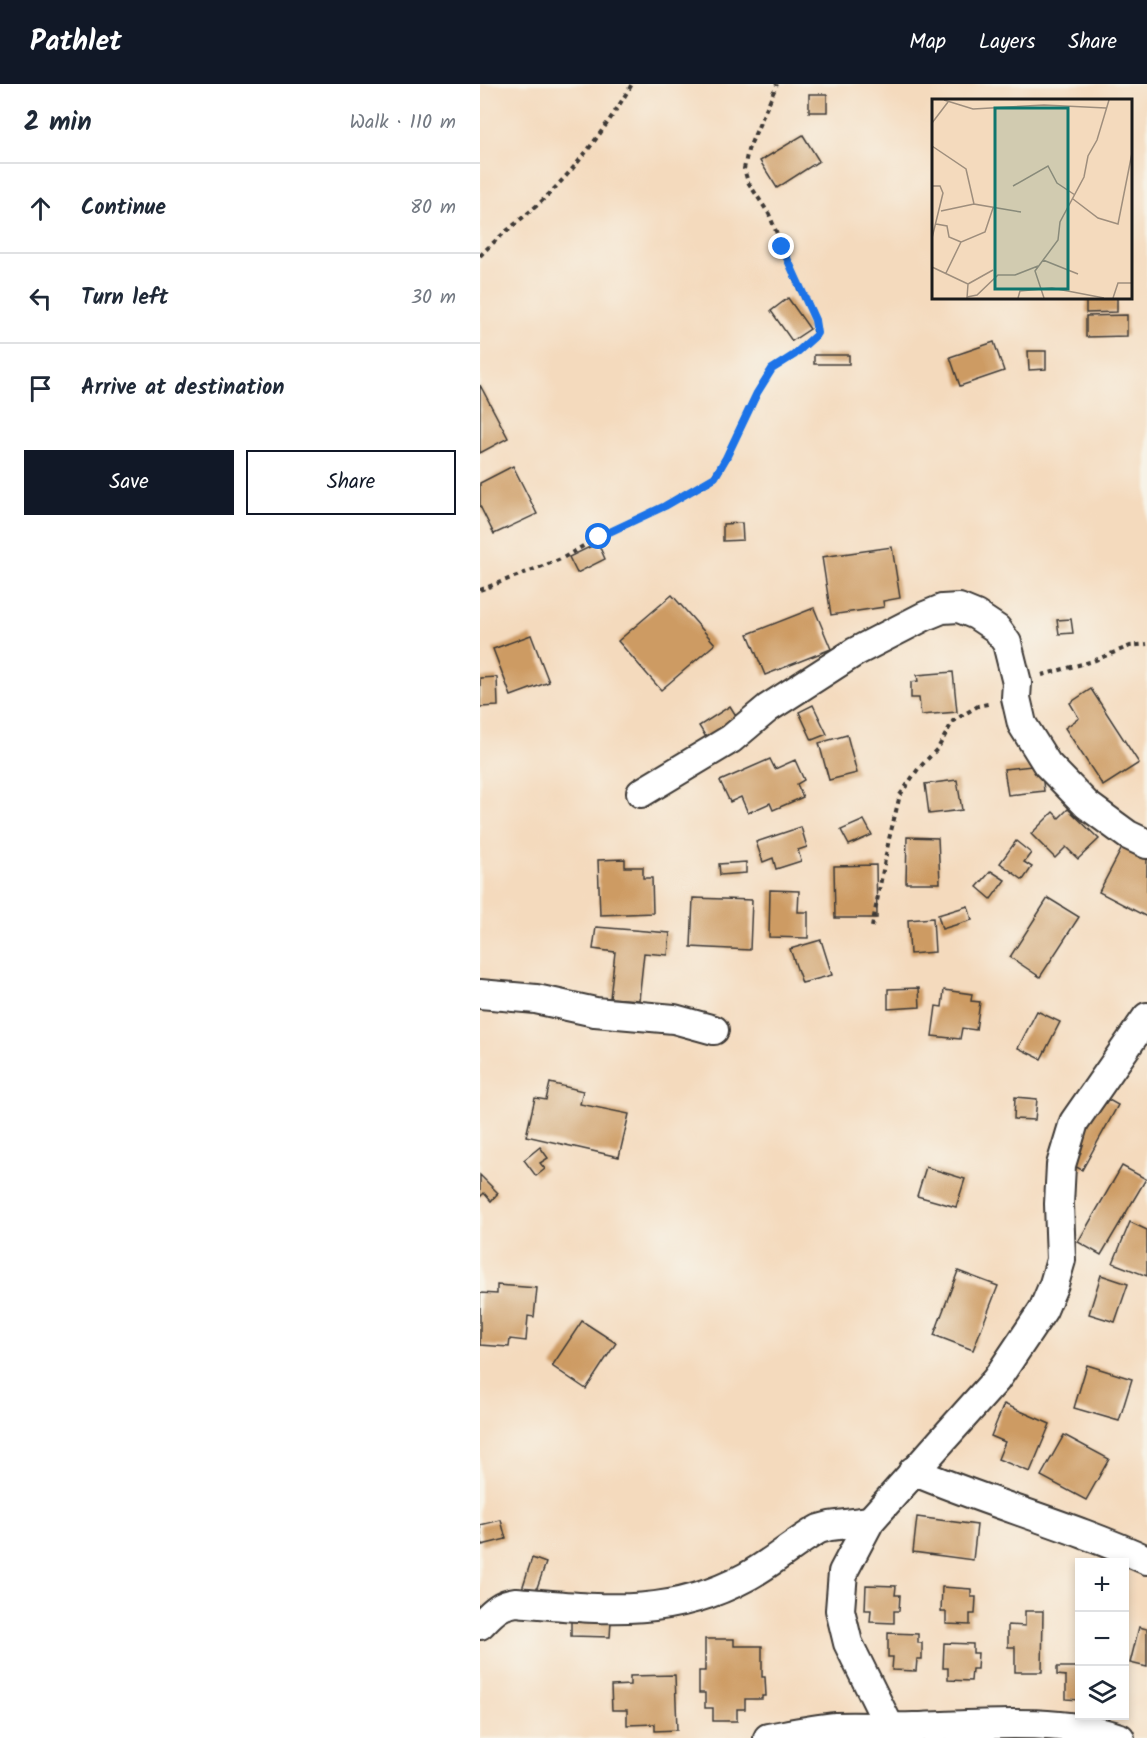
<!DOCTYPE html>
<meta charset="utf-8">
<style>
body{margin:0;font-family:Kalam,sans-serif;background:#f2f2f3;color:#1f2937}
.controls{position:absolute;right:18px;bottom:18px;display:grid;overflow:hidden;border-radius:0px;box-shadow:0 3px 9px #0003}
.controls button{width:54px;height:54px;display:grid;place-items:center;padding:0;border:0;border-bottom:2px solid #e0e1e3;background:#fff;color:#1f2937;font:30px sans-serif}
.stop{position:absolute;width:18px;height:18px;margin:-14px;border:4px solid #1a73e8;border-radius:50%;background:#fff}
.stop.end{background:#1a73e8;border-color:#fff;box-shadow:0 2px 6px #0008}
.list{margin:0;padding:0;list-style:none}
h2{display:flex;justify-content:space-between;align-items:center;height:78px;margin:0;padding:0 24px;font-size:26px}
h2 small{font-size:20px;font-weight:400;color:#747a83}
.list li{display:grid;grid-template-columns:39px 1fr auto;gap:18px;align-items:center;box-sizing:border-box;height:90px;padding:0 24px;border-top:2px solid #e0e1e3}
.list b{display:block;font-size:22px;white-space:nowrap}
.list em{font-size:20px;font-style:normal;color:#747a83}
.actions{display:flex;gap:12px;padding:18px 24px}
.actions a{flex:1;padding:14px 0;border:2px solid #111827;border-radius:0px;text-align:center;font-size:21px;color:#111827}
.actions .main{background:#111827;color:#fff}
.icon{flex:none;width:33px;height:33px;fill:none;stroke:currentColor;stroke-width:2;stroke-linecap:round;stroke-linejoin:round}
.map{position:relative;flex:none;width:667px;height:1654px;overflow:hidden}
header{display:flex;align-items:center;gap:36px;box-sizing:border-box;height:84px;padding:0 30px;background:#111827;color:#fff}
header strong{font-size:28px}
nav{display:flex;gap:33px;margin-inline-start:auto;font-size:21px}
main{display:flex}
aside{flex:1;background:#fff}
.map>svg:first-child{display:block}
.building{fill:#cd9b63}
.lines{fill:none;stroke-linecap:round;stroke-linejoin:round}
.minor-casing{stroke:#3c3834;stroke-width:32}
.path{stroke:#3c3834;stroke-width:4;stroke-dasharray:4.5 4.5;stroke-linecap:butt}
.minor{stroke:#fff;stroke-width:28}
.route{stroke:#1a73e8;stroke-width:8}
.inset-road{fill:none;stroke:#9e8e7d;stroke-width:1.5}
.view{fill:#0f766e;fill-opacity:0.15;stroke:#0f766e;stroke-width:3}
.inset-edge{fill:none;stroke:#1c1c1c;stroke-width:3}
</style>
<header>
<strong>Pathlet</strong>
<nav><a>Map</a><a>Layers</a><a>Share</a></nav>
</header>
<main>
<aside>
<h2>2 min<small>Walk · 110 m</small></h2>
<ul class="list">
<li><svg class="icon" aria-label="ahead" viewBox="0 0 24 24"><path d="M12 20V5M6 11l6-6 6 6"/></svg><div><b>Continue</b></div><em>80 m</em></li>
<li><svg class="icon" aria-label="left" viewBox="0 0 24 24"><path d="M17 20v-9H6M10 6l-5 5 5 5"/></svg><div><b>Turn left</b></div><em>30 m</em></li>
<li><svg class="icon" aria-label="arrive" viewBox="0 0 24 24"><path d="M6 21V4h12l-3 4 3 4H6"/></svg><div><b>Arrive at destination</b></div></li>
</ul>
<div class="actions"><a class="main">Save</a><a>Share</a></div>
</aside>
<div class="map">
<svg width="667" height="1654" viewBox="0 0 667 1654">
<rect width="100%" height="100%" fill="#f7f3e8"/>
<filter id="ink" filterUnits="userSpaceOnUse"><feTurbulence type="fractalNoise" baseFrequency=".0167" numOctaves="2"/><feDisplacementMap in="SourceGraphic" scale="12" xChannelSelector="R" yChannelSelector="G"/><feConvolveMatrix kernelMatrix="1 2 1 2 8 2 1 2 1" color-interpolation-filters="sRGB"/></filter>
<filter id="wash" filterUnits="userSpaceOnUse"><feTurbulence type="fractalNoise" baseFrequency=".008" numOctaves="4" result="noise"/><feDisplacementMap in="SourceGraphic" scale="24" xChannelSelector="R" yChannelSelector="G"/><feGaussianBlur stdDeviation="1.35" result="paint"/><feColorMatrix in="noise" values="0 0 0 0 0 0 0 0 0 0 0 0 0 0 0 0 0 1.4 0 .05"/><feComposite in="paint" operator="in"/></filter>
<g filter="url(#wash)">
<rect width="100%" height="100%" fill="#f4dabd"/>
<g id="blocks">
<!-- building -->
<g class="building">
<rect x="329" y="10" width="18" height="18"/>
<polygon points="323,51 339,77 297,104 280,77"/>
<polygon points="606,213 637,213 637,228 606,229"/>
<polygon points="308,214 330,245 312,257 291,227"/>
<polygon points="647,231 647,252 606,253 606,232"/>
<polygon points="514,258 524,287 480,302 470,273"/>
<polygon points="548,267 566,267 566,285 549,286"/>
<rect x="334" y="271" width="35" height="9"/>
<polygon points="0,301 28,354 0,369"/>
<polygon points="33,382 57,430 14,450 0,422 0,399"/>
<polygon points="262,439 263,456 243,457 243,440"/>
<polygon points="118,459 125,475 97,489 89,473"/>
<polygon points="412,463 420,514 403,517 404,523 351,531 342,473"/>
<polygon points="192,511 235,560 181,606 138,557"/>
<polygon points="334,524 351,565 285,591 268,550"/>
<polygon points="591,535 593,549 579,550 577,536"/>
<polygon points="51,551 69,598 31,612 13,565"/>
<polygon points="473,588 477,628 441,631 439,614 431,614 431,598 438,597 437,591"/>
<polygon points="17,593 18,622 0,623 0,594"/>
<polygon points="611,605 659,679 623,702 585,644 599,634 590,619"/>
<polygon points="333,621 347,650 332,656 319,628"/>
<polygon points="250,622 260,638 229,658 219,642"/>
<polygon points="367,651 377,689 349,696 339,659"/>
<polygon points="290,675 295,685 315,676 324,696 317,700 323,713 293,726 290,719 268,729 261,713 250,718 240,697"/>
<polygon points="561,681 564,707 528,711 524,685"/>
<polygon points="477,696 482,726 449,730 445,700"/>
<polygon points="588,725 619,755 598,775 586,763 575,774 551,750 573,728 579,734"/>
<polygon points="384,736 392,751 369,761 361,746"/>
<polygon points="321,743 327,763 318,766 321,777 296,785 293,774 283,778 276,758"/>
<polygon points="427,753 458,754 460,799 426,799"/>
<polygon points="536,757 551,769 544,778 552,783 543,796 520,779"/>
<polygon points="643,762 667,775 667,833 619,808"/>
<polygon points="145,775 145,783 163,783 163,794 172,794 173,829 120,831 118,776"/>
<polygon points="266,778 266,789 240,791 239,780"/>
<polygon points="396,781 397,834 355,834 354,782"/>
<polygon points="511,787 525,796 511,815 497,803"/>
<polygon points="290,806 319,807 318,828 328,828 328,854 289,853"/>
<polygon points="213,814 272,816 270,866 211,863"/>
<polygon points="568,814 599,833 560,893 530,873"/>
<polygon points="488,822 492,836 462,845 458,831"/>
<polygon points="453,834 455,868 430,870 428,836"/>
<polygon points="116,843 190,849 188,871 164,869 159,916 130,914 135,868 113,865"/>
<polygon points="341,856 352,891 322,899 310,865"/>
<polygon points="439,904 440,923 408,925 408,905"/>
<polygon points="464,906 492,910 491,917 500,918 496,946 482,944 480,955 452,952 456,922 462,923"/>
<polygon points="557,927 580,938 561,975 538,964"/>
<polygon points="70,999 103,1007 100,1020 149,1030 139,1073 46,1052 55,1014 66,1016"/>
<polygon points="620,1011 638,1021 602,1086 585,1077"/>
<polygon points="535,1013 557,1015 555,1036 534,1035"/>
<polygon points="60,1063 68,1074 60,1079 65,1085 56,1092 44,1076"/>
<polygon points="642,1082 666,1095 621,1171 598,1158"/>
<polygon points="446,1083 485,1095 476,1123 437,1112"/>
<polygon points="0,1091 18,1109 11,1117 4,1109 0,1113"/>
<polygon points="650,1138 667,1146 667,1192 633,1179"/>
<polygon points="478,1187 518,1202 493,1266 454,1251"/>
<polygon points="621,1191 648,1200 635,1238 609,1230"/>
<polygon points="17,1201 57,1204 54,1233 48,1232 46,1257 30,1255 29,1263 0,1261 0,1209 17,1210"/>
<polygon points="102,1237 136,1259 106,1305 72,1282"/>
<polygon points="607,1281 652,1295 639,1337 594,1324"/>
<polygon points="524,1320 570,1340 550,1388 518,1375 525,1358 511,1352"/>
<polygon points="584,1351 629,1375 606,1416 561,1392"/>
<polygon points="437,1433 497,1441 493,1476 433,1468"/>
<polygon points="21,1436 26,1455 2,1461 0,1441"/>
<polygon points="52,1474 66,1479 55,1509 42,1505"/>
<polygon points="386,1501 416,1502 415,1511 420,1511 419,1527 414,1527 414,1539 390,1538 391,1526 385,1526"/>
<polygon points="462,1503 491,1505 491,1513 496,1513 495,1530 490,1530 490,1541 466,1540 466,1528 461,1528"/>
<polygon points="545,1527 563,1527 562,1588 535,1588 535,1563 528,1563 528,1541 545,1542"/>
<polygon points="91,1535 131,1537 130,1553 91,1552"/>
<polygon points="659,1543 667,1545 667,1583 650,1579"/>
<polygon points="408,1549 438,1550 438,1559 442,1559 442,1575 437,1575 436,1587 412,1586 413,1573 408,1573"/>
<polygon points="225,1555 254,1555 254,1562 282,1562 282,1593 285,1593 286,1612 282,1612 282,1615 265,1615 265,1625 257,1625 257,1637 233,1637 233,1624 225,1624 225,1609 219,1609 219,1587 225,1587"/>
<polygon points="464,1559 493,1560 493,1569 498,1569 497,1585 492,1585 491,1597 468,1596 468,1584 463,1584"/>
<polygon points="577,1583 600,1583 600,1616 586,1615 586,1592 577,1591"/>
<polygon points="195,1591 197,1646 175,1647 175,1640 147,1641 147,1626 132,1626 131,1602 150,1601 150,1592"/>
</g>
</g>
</g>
<g filter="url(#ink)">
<use href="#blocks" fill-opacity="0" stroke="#3c3834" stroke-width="1.5"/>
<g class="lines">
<!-- minor casing -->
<g class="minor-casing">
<g id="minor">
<polyline points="161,709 251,655 288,624 375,568 445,532 462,525 479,524 496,531 517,545 527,559 537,599 536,614 542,640 567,680 607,721 648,751 667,760"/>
<polyline points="0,910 56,915 115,928 194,935 234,946"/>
<path d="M 433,1387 C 510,1420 591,1441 667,1476"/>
<path d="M 0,1541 C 12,1529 19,1520 36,1518 C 119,1525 189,1535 266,1493 C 292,1479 314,1459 339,1445 L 350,1442 L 390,1437"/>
<path d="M 288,1654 C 310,1650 334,1645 356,1643 C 382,1642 408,1644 434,1643 C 502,1641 574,1633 640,1654"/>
<polyline points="415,1654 368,1559 360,1526 363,1488 390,1437 516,1296 563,1226 574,1200 581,1176 579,1120 581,1081 594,1038 667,933"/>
</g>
</g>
<!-- path -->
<g class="path">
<path d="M 0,172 C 22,148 50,130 72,107 C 104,74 129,39 152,0"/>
<polyline points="0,506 81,475 119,453 185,422 227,399 239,387 277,309 292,285 314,271 335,252 336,242 331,226 319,204 289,130 268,98 264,85 268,66 297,0"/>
<polyline points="562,591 613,577 650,562 667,560"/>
<polyline points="392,843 409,755 420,711 438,685 458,664 473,637 498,622 512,619"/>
</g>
<!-- minor -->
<use href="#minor" class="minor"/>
</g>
</g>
<g class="lines" filter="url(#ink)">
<!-- route -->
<polyline class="route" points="119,453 185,422 235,393 246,374 277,309 292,285 314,271 335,252 337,249 335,236 302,163"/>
</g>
<!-- overview -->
<g transform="translate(452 15)">
<rect width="200" height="200" fill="#f4dabd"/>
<path class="inset-road" d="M 12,1 L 41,10 L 112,6 L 174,9M 0,24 L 16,3M 0,47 L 34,70 L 42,105 L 89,113M 0,87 L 8,87 L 11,94 L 0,139M 81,87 L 116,67 L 125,84 L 143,96M 141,100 L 166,119 L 186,125 L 200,54M 9,112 L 42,105M 4,125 L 15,127 L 17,138 L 29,143M 111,161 L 146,175M 0,168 L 36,185 L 35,199M 14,174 L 29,143 L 53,133 L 61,109M 36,185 L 61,171M 35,198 L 45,196 L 66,176 L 83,176 L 106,167M 86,199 L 88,192 L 120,189 L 172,199M 112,199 L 103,172 L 126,141 L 128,123 L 152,78 L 156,57 L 165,41 L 177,1M 181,199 L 186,184 L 200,184"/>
<path class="view" d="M 63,9 L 136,9 L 136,190 L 63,190 Z"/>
<rect width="200" height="200" class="inset-edge"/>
</g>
</svg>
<div class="controls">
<button>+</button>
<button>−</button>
<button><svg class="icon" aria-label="layers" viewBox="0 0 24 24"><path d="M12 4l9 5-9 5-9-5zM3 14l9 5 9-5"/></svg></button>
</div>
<div class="stop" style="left:119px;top:453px"></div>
<div class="stop end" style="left:302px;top:163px"></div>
</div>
</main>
